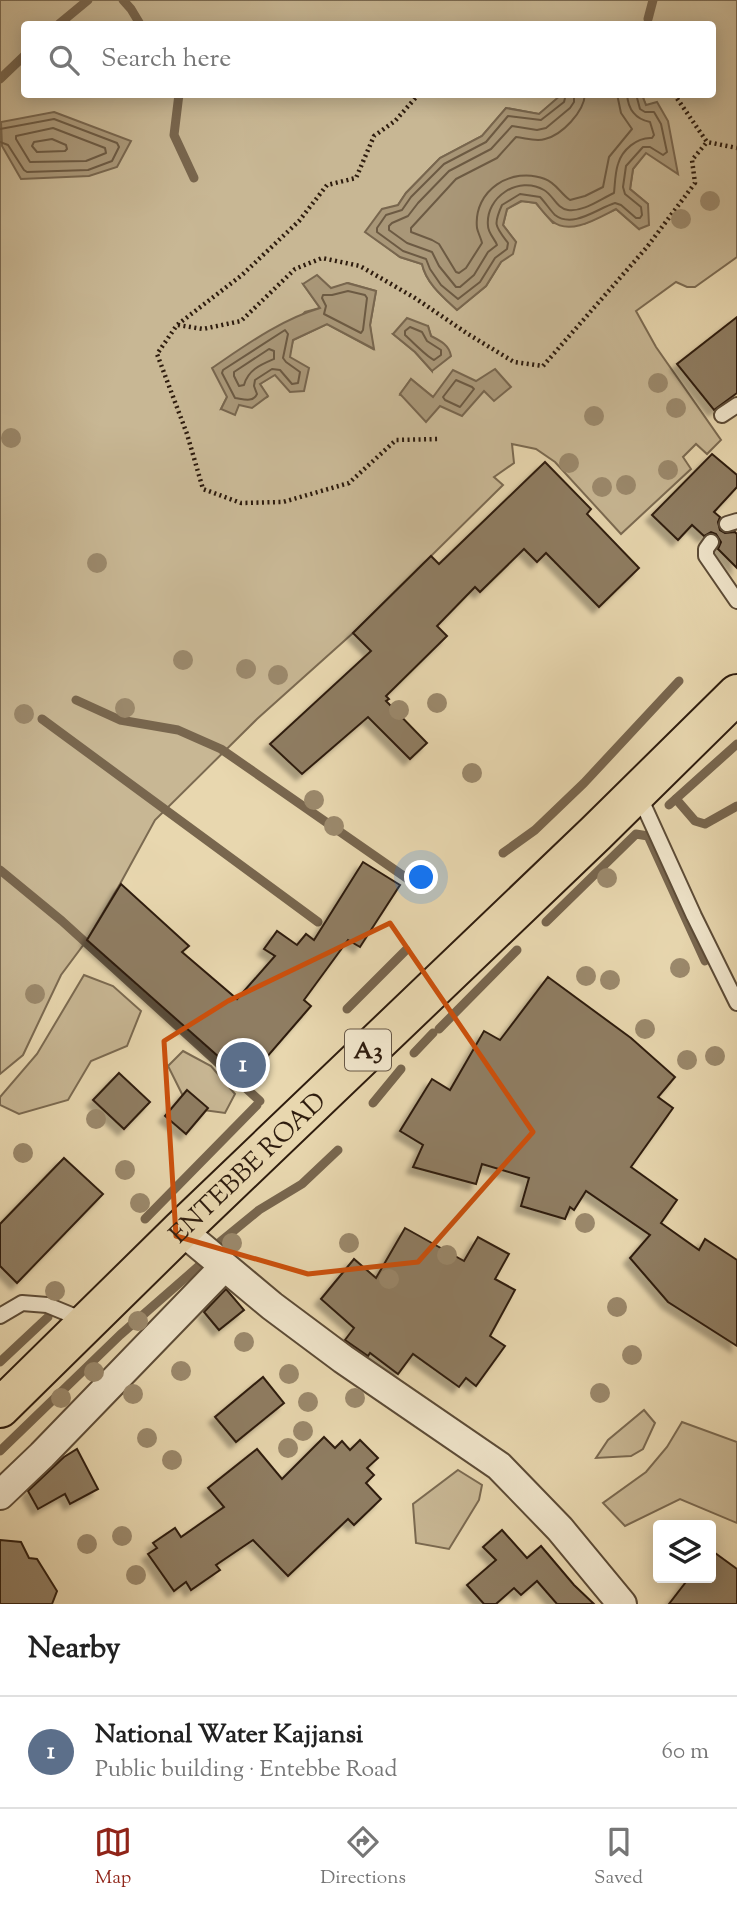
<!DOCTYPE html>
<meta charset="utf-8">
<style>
body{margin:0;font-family:"Sorts Mill Goudy",serif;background:#f6f6f6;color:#222}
.controls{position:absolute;right:21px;bottom:21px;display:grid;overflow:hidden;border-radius:7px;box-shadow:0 4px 18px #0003}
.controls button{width:63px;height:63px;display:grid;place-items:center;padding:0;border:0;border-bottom:2px solid #e0e0e0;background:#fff;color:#222;font:35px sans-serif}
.you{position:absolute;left:422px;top:878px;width:24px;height:24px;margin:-18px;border:5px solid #fff;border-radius:50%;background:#1a73e8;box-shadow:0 0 0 10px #1a73e833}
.badge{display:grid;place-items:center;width:46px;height:46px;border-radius:50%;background:#8f2418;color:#fff;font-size:23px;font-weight:700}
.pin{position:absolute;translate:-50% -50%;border:4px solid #fff;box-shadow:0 2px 7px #0006}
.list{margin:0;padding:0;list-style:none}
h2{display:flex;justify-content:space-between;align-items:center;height:91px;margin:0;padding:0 28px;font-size:30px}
h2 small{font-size:23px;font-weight:400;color:#767676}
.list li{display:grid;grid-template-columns:46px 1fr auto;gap:21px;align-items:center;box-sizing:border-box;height:112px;padding:0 28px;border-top:2px solid #e0e0e0}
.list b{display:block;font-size:26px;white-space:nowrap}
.list p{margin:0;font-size:23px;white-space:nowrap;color:#767676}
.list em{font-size:23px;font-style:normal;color:#767676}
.icon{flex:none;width:38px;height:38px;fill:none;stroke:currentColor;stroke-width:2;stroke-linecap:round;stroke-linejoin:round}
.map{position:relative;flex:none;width:737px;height:1604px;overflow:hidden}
.search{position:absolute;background:#fff;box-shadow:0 4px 18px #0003;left:21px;right:21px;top:21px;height:77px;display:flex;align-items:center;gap:18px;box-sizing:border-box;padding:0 24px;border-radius:7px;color:#767676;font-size:26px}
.sheet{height:203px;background:#fff}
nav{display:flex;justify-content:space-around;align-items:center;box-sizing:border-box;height:98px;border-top:2px solid #e0e0e0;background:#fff;font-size:19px;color:#767676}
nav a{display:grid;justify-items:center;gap:4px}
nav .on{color:#8f2418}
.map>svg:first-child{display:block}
.green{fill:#c8b794;stroke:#7b6a51;stroke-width:2;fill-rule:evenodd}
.water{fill:#a99778;stroke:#78664e;stroke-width:2}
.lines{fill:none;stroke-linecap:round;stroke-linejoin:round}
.shore{stroke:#6c5a43;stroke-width:2}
.stream{stroke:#78664e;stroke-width:9}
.building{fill:#8f7d62;stroke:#2e1c0e;stroke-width:2;filter:url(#shadow)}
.lane-casing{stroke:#5c4b36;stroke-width:18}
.street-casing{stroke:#5c4b36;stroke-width:32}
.primary-casing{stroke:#2e1c0e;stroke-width:42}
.path{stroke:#2e1c0e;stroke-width:4.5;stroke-dasharray:2 3.5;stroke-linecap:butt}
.lane{stroke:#f0e5cb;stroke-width:14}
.street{stroke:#f0e5cb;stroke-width:28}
.primary{stroke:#e8d7af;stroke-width:38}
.tree{fill:#9b896c}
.marked{fill:none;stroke:#cc500c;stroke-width:5;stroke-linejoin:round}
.labels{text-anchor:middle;stroke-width:5;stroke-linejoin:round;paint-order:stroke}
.shield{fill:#f0e5cb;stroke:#685847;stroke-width:2}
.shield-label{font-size:24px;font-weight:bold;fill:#2e1c0e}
.street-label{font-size:26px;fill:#2e1c0e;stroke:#f0e5cb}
</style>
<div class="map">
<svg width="737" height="1604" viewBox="0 0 737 1604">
<defs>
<filter id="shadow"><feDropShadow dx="-6" dy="6" stdDeviation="2" flood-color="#0004"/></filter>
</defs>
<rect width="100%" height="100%" fill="#e8d7af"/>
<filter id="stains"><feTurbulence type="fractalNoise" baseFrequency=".00286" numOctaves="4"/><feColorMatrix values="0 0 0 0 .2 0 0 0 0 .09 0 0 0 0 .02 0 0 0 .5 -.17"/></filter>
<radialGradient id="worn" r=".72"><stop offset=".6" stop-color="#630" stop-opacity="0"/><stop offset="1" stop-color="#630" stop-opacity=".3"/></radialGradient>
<!-- green -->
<g class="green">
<path d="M 0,0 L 737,0 L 737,257 L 695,287 L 687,287 L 676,282 L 636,311 L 656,347 L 721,440 L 707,454 L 696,444 L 683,457 L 691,469 L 621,534 L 555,462 L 536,449 L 512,444 L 514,463 L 494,477 L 503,485 L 353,633 L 257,719 L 155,820 L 120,884 L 87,940 L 61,975 L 23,1055 L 0,1074 ZM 24,24 L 712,24 L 712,94 L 642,95 L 646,106 L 645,153 L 633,169 L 630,189 L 648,204 L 639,229 L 616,209 L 584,224 L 553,223 L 536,203 L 522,201 L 507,209 L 503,225 L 516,242 L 501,262 L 486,286 L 457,310 C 443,297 426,283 422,264 L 400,257 L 366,232 L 398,205 L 406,193 L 440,158 L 482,136 L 506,108 L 539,114 L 562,95 L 24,94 ZM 348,283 L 376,291 L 370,325 L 373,349 L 327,324 L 293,340 C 288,365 281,371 260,384 L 267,397 L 221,409 L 227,397 L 305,312 L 320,308 L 303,284 L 331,289 ZM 428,326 L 431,336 L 432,371 L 415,352 L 393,334 ZM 411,379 L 433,397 L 476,381 L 510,387 L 484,390 L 440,406 L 400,395 Z"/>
<polygon points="84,975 113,986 141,1011 127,1046 91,1061 68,1100 19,1114 0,1105 0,1097 37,1054"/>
<polygon points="183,1051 211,1066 235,1094 225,1113 189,1108 168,1066"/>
<polygon points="644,1410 655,1423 643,1449 631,1456 596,1458 608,1440"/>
<polygon points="682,1422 737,1442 737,1523 680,1499 625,1526 603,1503 646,1472 667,1447"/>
<polygon points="458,1470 482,1485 479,1500 449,1549 416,1543 413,1504"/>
</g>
<!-- water -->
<g class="water">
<path d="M 562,94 L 642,95 L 646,105 L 657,102 L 668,121 L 678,174 L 646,153 L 633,169 L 630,189 L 648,204 L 649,225 L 639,229 L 616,209 C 598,218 570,236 552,221 C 546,216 541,209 536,203 L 521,201 L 507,209 L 503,225 L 516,242 L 513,254 L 501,262 L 486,286 L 457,310 C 443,297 426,283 422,264 L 400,257 L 365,232 L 382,209 L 398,205 L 406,193 L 440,158 L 482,136 L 506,108 L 539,114 Z"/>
<polygon points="54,112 131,141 117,167 89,176 21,179 2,146 1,122"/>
<path d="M 317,275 L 331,288 L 347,283 L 376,291 L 370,325 L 374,349 L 327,324 L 293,340 L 290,357 L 309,368 L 304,391 L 290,392 L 275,375 L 260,384 L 268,396 L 252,408 L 239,405 L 235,415 L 221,409 L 227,397 L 212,368 C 246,345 280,320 320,308 L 303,284 Z"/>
<path d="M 407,318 L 428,326 L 431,336 C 441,341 449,345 451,356 L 432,371 L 415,352 L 393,334 Z"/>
<polygon points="495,369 511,387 494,401 484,391 462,416 440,406 426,422 400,394 411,379 433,397 453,370 476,381"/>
</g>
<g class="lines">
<!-- shore -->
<g class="shore">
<path d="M 566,94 L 564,102 L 541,120 L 508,116 L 486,142 L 444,164 L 411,197 L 402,210 L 386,215 L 377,228 L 377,232 L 403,251 L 426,259 L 430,269 L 441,285 L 458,299 L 480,282 L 495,258 L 507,249 L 508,243 C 495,226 493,225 502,205 L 520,194 L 540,197 C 545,202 550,210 555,215 C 573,229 598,208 615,203 L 621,205 L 636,218 L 640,218 L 642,215 L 641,207 L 625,194 L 623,187 L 626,166 L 643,147 L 650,147 L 663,155 L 667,152 L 661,124 L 654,112 L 645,112 L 640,109 L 636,94"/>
<path d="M 574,94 L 574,102 L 570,108 L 546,128 L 537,130 L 512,126 L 491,149 L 449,171 L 418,203 L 408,216 L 392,223 L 389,226 L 389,230 L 407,243 L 432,252 L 439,266 L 456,287 L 460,287 L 474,275 L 488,252 L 497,245 C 495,239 488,233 488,226 C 485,197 519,175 544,190 C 553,195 557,209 568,210 C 584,212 600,199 614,193 C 615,184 615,173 618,164 C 622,150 637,137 652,138 L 654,135 L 650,122 C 635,119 628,110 627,94"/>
<path d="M 585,94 C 584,112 562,135 545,139 C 536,142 526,138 516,137 L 497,158 L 456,179 L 411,228 L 411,232 L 432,240 L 439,244 L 456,272 L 459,273 L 466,268 L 482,243 C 481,238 478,233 477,228 C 473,190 512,166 545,179 C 556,183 561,194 570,200 L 585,196 L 603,187 L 609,157 L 632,129 L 621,113 L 617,94"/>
<polygon points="53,128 105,148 106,153 86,161 30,162 16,139 16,136"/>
<polyline points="0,129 54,119 117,143 119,147 112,161 88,170 27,172 24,170 8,145 0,142"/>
<polygon points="52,139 66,145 67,149 65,151 37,152 32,146 34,142"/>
<polygon points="348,291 365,295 367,298 363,330 361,333 324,314 326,306 322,298 323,295 332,295"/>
<path d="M 410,327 L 422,332 L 427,341 L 441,350 L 441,355 L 434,360 C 426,356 413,342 405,335 L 405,331 Z"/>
<path d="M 285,330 L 288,334 L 283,358 L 286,362 L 300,372 L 298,383 L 292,384 L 280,370 L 272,369 L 255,380 L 254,386 L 257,394 C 253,403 243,399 235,398 L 222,373 L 223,370 Z"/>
<path d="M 269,349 L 274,351 L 274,359 C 260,365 248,370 244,385 L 239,386 L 234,376 L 234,372 Z"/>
<polygon points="456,380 472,387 474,389 460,407 445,400 443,397"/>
</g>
<!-- stream -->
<g class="stream">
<polyline points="123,0 131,9 140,24"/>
<polyline points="648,19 653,0"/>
<polyline points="59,24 88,0"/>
<polyline points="0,79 24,56"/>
<polyline points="179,94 174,135 194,178"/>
<polyline points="76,700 120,720 178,730 221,749 418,886"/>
<polyline points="42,719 318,922"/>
<polyline points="676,799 695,821 705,824 737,806"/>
<polyline points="669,805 737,744"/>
<polyline points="503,853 535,830 584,783 679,681"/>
<polyline points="0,870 62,921 260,1101"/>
<polyline points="546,922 636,834 648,836 705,961"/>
<polyline points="347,1009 406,950"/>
<polyline points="439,1029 517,950"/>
<polyline points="414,1053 433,1033"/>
<polyline points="373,1103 401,1069"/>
<polyline points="145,1219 257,1105"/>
<polyline points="220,1242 259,1210 302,1184 338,1150"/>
<polyline points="0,1362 48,1317"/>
<polyline points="0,1451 120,1335 200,1265"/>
</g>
</g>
<!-- building -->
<g class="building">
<polygon points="737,317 737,393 714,410 677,364"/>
<polygon points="712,454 737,475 737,487 714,512 720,517 718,522 720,530 725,533 735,532 737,534 737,568 718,549 721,542 716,534 711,532 704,536 692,525 678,540 652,515"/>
<polygon points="545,462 591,509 587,514 639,568 599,607 546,553 537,562 524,549 480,592 475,587 437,626 447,636 386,696 389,699 386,701 427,743 410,759 368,717 302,774 270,744 371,651 353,633 431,556 439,564"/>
<polygon points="363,862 400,885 360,947 348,940 304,1000 311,1006 246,1081 87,940 121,884 189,946 182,952 237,999 275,956 264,949 277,931 297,945 306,934 314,940"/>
<polygon points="548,977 631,1038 675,1077 658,1097 673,1108 631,1167 677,1200 661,1223 699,1250 705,1239 737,1260 737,1346 668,1302 630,1258 650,1235 586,1191 574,1210 570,1207 565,1219 521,1206 529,1178 482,1164 476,1184 413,1167 423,1145 400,1131 432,1079 450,1090 484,1031 500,1040"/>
<polygon points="119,1073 150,1102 124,1129 93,1100"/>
<polygon points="187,1090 208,1108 186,1134 165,1116"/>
<polygon points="64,1158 103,1194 17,1283 0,1266 0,1224"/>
<polygon points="405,1228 464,1261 478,1237 509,1254 495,1279 515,1290 490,1336 505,1346 476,1386 466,1378 459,1387 413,1354 398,1374 370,1353 368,1356 345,1340 354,1328 321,1299 354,1259 376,1278"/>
<polygon points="226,1289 244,1310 219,1330 204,1312"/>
<polygon points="263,1377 284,1403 236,1442 215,1417"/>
<polygon points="324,1437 335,1448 342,1441 350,1450 360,1440 378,1458 367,1468 374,1475 366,1483 381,1499 354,1525 348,1519 288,1576 253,1540 216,1565 220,1570 191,1590 186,1582 174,1591 148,1554 157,1548 153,1543 175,1528 181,1537 224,1507 208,1488 257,1449 282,1479"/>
<polygon points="77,1449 98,1489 70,1504 65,1494 38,1509 28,1491 64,1457"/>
<polygon points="502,1530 527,1558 541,1546 574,1585 594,1604 557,1604 537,1581 521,1595 514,1588 496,1604 484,1604 467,1585 496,1560 483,1547"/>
<polygon points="0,1540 21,1542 29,1558 37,1559 57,1591 52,1604 0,1604"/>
<polygon points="711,1550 737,1569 737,1604 669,1604 689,1578 711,1578"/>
</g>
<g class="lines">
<!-- lane casing -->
<g class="lane-casing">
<g id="lane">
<polyline points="722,415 737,405"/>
<polyline points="727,524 737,521"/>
<polyline points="711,542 706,549 706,556 737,601"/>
<polyline points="638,793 694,916 737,1003"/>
<polyline points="0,1316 22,1303 47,1305 86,1321"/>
</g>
</g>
<!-- street casing -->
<g class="street-casing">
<g id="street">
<polyline points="181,1230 272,1306 343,1359 499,1466 560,1529 622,1604"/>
<polyline points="0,1495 42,1455 224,1267"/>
</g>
</g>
<!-- primary casing -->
<g class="primary-casing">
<g id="primary">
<path id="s1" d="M 0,1408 L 181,1230 L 596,833 L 737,694"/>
</g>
</g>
<!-- path -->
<g class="path">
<polyline points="419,94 395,121 374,136 356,178 327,185 299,221 242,275 177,325 157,354 187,434 203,489 241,503 283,502 349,483 396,440 438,439"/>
<polyline points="674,94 707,142 737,148"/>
<polyline points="178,325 203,329 241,321 295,269 322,258 360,266 415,298 468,334 514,362 543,366 647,247 695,183 692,160 707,142"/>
</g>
<!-- lane -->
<use href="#lane" class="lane"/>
<!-- street -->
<use href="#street" class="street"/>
<!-- primary -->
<use href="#primary" class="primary"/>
</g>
<!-- trees -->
<g class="tree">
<circle cx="710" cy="201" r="10"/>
<circle cx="681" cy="219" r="10"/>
<circle cx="658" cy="383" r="10"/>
<circle cx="676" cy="408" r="10"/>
<circle cx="594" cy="416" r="10"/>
<circle cx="11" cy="438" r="10"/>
<circle cx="569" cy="463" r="10"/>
<circle cx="668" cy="470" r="10"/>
<circle cx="626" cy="485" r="10"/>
<circle cx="602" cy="487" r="10"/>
<circle cx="97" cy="563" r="10"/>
<circle cx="183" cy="660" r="10"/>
<circle cx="246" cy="669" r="10"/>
<circle cx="278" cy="675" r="10"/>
<circle cx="437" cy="703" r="10"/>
<circle cx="125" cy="708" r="10"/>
<circle cx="399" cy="710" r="10"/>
<circle cx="24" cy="714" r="10"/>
<circle cx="472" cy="773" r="10"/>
<circle cx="314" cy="800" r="10"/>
<circle cx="334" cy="826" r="10"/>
<circle cx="607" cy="878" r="10"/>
<circle cx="680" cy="968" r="10"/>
<circle cx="586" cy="976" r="10"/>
<circle cx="610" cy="980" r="10"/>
<circle cx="35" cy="994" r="10"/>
<circle cx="645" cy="1029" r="10"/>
<circle cx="715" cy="1056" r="10"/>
<circle cx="687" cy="1060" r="10"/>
<circle cx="96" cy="1119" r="10"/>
<circle cx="23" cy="1153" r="10"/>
<circle cx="125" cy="1170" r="10"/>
<circle cx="140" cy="1203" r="10"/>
<circle cx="585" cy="1223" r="10"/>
<circle cx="232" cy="1243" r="10"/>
<circle cx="349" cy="1243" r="10"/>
<circle cx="447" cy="1255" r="10"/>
<circle cx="389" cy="1279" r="10"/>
<circle cx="55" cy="1291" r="10"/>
<circle cx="617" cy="1307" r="10"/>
<circle cx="138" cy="1321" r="10"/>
<circle cx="244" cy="1342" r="10"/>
<circle cx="632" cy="1355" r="10"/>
<circle cx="181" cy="1371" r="10"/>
<circle cx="94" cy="1372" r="10"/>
<circle cx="289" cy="1374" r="10"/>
<circle cx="600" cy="1393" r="10"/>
<circle cx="133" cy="1394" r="10"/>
<circle cx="61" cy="1398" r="10"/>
<circle cx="355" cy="1398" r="10"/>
<circle cx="308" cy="1402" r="10"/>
<circle cx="303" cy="1431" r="10"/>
<circle cx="147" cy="1438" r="10"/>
<circle cx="288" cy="1448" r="10"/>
<circle cx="172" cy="1460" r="10"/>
<circle cx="122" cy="1536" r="10"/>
<circle cx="87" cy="1544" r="10"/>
<circle cx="136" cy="1575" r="10"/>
</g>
<!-- marked area -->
<path class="marked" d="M 390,923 L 533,1132 L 418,1262 L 308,1274 L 176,1236 L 164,1041 L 228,1001 Z"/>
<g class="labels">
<!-- shield labels -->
<rect class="shield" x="345" y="1029.5" width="46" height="41" rx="5"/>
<g class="shield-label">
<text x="368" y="1058">A3</text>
</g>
<!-- street labels -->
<g class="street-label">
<text dy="9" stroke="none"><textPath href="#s1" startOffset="345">ENTEBBE ROAD</textPath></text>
</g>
</g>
<rect width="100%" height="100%" filter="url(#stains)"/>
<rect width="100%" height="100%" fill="url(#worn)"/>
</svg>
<div class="controls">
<button><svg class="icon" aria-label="layers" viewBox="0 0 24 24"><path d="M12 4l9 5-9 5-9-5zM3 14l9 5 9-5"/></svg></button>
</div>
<div class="you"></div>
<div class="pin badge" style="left:243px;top:1065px;background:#5c6f8a">1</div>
<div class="search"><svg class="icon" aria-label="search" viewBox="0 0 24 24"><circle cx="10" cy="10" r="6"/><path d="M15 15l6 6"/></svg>Search here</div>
</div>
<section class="sheet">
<h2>Nearby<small></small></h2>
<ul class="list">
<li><span class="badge" style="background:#5c6f8a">1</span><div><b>National Water Kajjansi</b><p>Public building · Entebbe Road</p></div><em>60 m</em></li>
</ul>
</section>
<nav>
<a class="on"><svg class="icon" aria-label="map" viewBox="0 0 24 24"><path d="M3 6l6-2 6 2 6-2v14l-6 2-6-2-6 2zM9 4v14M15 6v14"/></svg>Map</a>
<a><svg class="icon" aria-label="directions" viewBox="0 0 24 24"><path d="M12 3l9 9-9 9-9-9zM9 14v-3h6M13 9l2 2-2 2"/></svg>Directions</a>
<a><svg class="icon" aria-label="saved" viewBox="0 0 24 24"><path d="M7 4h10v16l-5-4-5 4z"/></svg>Saved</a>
</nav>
